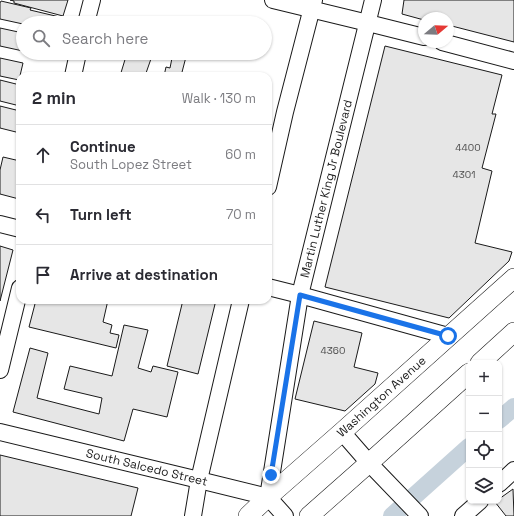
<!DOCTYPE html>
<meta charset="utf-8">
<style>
body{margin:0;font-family:"Space Grotesk",sans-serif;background:#f2f2f3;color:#2b2b33}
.controls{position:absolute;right:12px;bottom:12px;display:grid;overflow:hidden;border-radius:8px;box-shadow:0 1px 3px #0004}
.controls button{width:36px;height:36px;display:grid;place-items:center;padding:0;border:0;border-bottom:1px solid #e1e1e2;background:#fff;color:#2b2b33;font:20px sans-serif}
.compass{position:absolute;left:418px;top:12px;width:36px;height:36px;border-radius:50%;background:#fff;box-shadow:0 1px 3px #0004;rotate:71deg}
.stop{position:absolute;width:12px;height:12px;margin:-9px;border:3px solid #1a73e8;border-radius:50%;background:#fff}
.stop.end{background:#1a73e8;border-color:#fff;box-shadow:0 1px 4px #0008}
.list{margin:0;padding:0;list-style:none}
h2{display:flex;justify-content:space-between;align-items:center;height:52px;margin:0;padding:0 16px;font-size:17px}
h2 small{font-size:13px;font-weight:400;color:#7c7c81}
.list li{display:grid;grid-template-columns:26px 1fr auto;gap:12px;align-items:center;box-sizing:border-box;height:60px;padding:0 16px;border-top:1px solid #e1e1e2}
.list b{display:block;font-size:15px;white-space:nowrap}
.list p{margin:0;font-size:13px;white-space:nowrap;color:#7c7c81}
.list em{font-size:13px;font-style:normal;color:#7c7c81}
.icon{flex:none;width:22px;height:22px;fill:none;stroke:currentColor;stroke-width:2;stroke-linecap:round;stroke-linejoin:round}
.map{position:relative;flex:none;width:514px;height:516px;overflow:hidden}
.search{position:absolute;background:#fff;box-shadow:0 1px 3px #0004;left:16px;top:16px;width:256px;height:44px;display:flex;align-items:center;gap:10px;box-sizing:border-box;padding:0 14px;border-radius:22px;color:#7c7c81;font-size:15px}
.panel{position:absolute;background:#fff;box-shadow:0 1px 3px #0004;left:16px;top:72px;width:256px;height:232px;border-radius:12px}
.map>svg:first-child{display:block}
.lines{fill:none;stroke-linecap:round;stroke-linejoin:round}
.canal{stroke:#c6d2dc;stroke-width:18}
.building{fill:#e6e6e6;stroke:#1a1a1a}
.minor-casing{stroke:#1a1a1a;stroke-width:18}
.tertiary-casing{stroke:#1a1a1a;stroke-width:20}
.minor{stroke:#fff;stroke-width:16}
.tertiary{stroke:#fff;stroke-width:19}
.route{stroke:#1a73e8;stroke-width:5}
.labels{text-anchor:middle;stroke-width:3;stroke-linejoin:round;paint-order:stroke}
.number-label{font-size:10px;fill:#4d4d4d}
.street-label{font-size:12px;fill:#1a1a1a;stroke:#fff}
</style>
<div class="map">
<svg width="514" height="516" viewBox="0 0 514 516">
<rect width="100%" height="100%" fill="#fff"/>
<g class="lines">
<!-- canal -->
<g class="canal">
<polyline points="499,420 514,407"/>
<polyline points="392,516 469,447"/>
</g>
</g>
<!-- building -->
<g class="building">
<polygon points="10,0 68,0 63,16 14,3 14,1"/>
<polygon points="404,0 514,0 514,42 448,25 448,18 424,18 424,20 402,14"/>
<polygon points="1,1 31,8 30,10 64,18 63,23 23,23 23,24 0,19 0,3"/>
<polygon points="0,28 23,33 23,51 0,46"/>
<polygon points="385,46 502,75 492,114 496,114 482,168 492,171 475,243 512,252 509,261 449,318 325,287"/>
<polygon points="31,53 58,53 56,59"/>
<polygon points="127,53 153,53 145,76 120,76"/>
<polygon points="173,53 187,53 181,76 164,76 166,67 170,68"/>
<polygon points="0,58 23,63 19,80 0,76"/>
<polygon points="0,80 20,85 20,106 0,101"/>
<polygon points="0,106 20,111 20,133 0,128"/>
<polygon points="3,157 20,161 20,195 19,199 0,194 0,170"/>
<polygon points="0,246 13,250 0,301"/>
<polygon points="36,300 108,300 103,322 112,325 110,333 119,335 116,348 29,327"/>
<polygon points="183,300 216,300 198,374 167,366"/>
<polygon points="314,321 362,333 354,367 378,373 375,384 345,411 295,399"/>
<polygon points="124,325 148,330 138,368 151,372 153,366 178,372 167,417 133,409 124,441 13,412 30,348 48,353 37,398 99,414 102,398 64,389 70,366 112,376"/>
<polygon points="0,455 138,488 131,516 0,516"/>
<polygon points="513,489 514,516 506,516 495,502 499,501 499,499"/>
</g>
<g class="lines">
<!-- minor casing -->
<g class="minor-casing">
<g id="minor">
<polyline points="273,0 368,23 424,37"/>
<polyline points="86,23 92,0"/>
<polyline points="442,42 514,61"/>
<polyline points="73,76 78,53"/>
<polyline points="268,187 285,112 314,0"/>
<polyline points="0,224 20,229"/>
<polyline points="268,287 300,295 448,336"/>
<polyline points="0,370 20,288"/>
<path id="s1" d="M 0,432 L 199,480 L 268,497 L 285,516"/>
<polyline points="342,432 369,463 420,516"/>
<polyline points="499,484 514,470"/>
<path id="s2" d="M 268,497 L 300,295 L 373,0"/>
<polyline points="193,516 199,480 241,300"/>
<polyline points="463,516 480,501"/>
</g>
</g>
<!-- tertiary casing -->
<g class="tertiary-casing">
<g id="tertiary">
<polyline points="480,363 514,332"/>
<path id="s3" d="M 248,516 L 268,497 L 342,432 L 514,278"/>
<polyline points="309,516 369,463 469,373"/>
</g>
</g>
<!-- minor -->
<use href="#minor" class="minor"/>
<!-- tertiary -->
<use href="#tertiary" class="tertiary"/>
</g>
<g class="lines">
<!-- route -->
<polyline class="route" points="271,475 300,295 448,336"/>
</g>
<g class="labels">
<!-- number labels -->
<g class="number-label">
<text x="468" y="151">4400</text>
<text x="464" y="178">4301</text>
<text x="333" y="354">4360</text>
</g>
<!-- street labels -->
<g class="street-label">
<text dy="4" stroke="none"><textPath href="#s2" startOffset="314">Martin Luther King Jr Boulevard</textPath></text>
<text dy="4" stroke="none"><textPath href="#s3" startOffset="179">Washington Avenue</textPath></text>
<text dy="4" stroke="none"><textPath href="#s1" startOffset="151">South Salcedo Street</textPath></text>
</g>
</g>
</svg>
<div class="controls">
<button>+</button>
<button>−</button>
<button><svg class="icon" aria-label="locate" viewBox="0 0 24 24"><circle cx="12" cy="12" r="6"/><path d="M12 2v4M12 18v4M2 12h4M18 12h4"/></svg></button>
<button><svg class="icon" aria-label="layers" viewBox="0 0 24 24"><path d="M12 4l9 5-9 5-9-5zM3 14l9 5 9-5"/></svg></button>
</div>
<svg class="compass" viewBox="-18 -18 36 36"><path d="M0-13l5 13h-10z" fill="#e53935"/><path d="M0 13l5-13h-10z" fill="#7c7c81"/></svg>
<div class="stop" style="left:448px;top:336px"></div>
<div class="stop end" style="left:271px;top:475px"></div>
<div class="search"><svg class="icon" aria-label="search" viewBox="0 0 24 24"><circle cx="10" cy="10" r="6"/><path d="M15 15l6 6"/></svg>Search here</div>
<section class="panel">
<h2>2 min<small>Walk · 130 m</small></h2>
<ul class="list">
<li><svg class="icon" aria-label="ahead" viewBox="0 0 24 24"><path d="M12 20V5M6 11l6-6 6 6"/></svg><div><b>Continue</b><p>South Lopez Street</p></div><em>60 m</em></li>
<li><svg class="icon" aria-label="left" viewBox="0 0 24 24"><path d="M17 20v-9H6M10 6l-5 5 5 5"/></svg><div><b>Turn left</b></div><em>70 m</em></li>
<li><svg class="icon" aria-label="arrive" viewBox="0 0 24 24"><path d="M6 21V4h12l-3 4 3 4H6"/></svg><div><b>Arrive at destination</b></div></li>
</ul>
</section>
</div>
